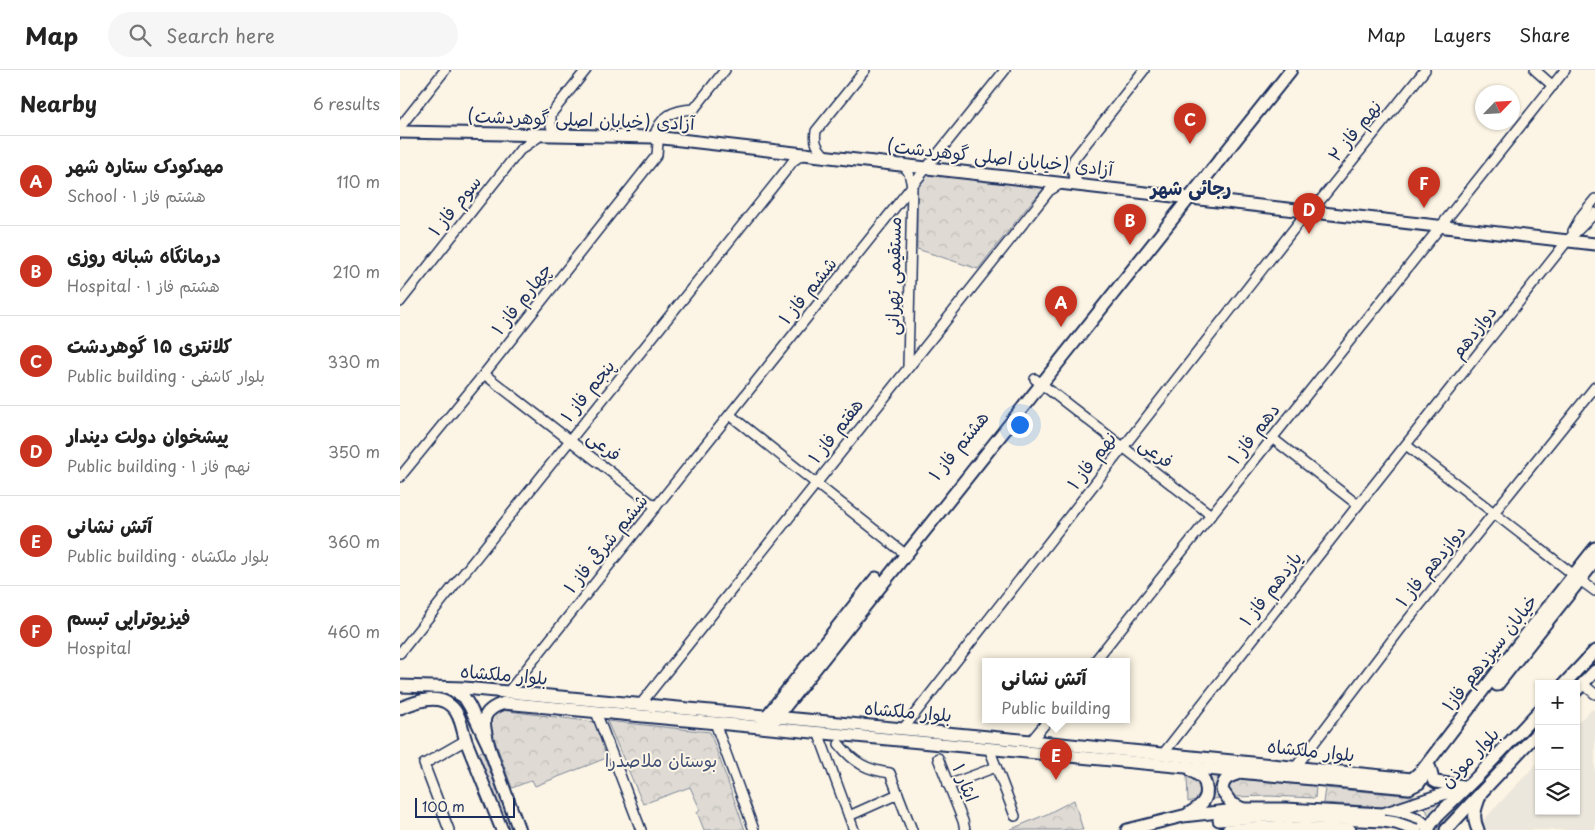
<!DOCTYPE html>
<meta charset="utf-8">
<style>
body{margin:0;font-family:"Playpen Sans","Playpen Sans Arabic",sans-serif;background:#f6f6f6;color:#222}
.controls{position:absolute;right:15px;bottom:15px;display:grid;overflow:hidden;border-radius:0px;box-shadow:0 1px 4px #0004}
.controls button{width:45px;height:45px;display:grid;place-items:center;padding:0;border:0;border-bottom:1px solid #e0e0e0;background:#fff;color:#222;font:25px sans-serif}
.compass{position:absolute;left:1075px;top:15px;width:45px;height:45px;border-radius:50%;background:#fff;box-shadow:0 1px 4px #0004;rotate:65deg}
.scale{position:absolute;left:15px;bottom:12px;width:100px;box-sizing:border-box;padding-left:5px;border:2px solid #1b2f5e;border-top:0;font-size:14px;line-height:18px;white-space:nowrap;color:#1b2f5e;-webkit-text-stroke:4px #fcf5e5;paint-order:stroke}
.you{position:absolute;left:619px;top:354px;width:18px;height:18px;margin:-12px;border:4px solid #fff;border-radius:50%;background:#1a73e8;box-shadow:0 0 0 8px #1a73e833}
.badge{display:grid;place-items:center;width:32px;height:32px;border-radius:50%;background:#c8321e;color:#fff;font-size:16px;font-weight:700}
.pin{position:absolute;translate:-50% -41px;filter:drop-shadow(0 1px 2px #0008)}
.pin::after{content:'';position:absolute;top:26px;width:18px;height:15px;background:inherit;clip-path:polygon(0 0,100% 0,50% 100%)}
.popup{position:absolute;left:582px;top:588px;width:148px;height:65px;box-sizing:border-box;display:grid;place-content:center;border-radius:0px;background:#fff;filter:drop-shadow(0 1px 4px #0005);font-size:16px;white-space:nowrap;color:#767676}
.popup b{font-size:19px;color:#222}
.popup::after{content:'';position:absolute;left:50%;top:100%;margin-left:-10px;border:10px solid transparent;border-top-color:#fff}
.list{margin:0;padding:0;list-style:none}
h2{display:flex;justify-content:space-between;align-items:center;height:65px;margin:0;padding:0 20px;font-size:21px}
h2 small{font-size:16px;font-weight:400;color:#767676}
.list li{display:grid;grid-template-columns:32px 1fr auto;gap:15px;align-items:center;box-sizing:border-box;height:90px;padding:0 20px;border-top:1px solid #e0e0e0}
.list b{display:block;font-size:19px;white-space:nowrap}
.list p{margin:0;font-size:16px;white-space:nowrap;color:#767676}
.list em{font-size:16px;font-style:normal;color:#767676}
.icon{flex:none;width:28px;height:28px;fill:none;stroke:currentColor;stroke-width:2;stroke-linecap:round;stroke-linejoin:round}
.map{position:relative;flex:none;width:1195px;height:760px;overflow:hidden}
header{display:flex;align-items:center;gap:30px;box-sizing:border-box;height:70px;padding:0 25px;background:#fff;border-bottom:1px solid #e0e0e0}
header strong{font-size:24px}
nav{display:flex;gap:28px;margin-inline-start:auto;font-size:18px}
.search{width:350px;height:45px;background:#f6f6f6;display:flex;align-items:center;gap:12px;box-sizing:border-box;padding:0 18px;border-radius:28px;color:#767676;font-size:19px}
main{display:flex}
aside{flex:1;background:#fff}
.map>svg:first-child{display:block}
.built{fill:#ece7dc}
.grass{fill:#dfdbd4;stroke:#7d8599}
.forest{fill:url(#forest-crowns);stroke:#7d8599}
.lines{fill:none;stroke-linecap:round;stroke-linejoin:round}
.minor-casing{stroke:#1b2f5e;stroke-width:12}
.major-casing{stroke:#1b2f5e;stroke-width:15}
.minor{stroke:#fcf5e5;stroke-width:9}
.major{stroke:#fcf5e5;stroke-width:11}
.major-bridge-casing{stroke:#1b2f5e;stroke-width:15;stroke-linecap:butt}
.major-bridge{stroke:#fcf5e5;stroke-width:11}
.labels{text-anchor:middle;stroke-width:4;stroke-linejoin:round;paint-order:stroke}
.street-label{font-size:18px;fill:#1b2f5e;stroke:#fcf5e5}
.park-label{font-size:18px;fill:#425176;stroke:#fcf5e5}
.neighbourhood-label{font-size:19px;font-weight:bold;fill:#1b2f5e;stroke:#fcf5e5}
</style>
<header>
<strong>Map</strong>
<div class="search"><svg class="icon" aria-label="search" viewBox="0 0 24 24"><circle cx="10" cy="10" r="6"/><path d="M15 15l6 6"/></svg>Search here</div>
<nav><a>Map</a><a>Layers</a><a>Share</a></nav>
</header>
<main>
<aside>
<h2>Nearby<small>6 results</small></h2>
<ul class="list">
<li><span class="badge">A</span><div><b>مهدکودک ستاره شهر</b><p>School · هشتم فاز ۱</p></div><em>110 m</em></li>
<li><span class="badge">B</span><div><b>درمانگاه شبانه روزی</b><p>Hospital · هشتم فاز ۱</p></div><em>210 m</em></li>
<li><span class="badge">C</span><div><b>کلانتری ۱۵ گوهردشت</b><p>Public building · بلوار کاشفی</p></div><em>330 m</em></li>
<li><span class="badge">D</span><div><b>پیشخوان دولت دیندار</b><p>Public building · نهم فاز ۱</p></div><em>350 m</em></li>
<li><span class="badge">E</span><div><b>آتش نشانی</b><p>Public building · بلوار ملکشاه</p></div><em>360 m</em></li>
<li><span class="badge">F</span><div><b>فیزیوتراپی تبسم</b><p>Hospital</p></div><em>460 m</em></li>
</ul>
</aside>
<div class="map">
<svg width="1195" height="760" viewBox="0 0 1195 760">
<defs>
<pattern id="forest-crowns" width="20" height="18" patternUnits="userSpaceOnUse" patternTransform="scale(1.25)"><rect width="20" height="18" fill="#dfdbd4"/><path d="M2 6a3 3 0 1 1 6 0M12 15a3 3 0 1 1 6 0" fill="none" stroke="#bfbcb8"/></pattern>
</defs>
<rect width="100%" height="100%" fill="#fcf5e5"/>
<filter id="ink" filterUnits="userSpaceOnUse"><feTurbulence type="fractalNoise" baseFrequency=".02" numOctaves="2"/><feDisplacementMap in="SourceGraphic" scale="10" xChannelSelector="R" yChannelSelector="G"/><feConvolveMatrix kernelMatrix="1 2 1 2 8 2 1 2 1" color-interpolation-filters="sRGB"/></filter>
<g filter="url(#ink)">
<!-- built -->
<polygon class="built" points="1195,639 1195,760 1074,760 1139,691 1139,741 1176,741 1176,654 1191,640"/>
<!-- grass -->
<g class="grass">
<polygon points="1139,650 1139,655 1064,729 1037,760 1033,760 1033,757"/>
<polygon points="81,681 83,683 112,760 107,760 78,685"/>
<polygon points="1049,725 1029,746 1024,735"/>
</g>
<!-- forest -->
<g class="forest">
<polygon points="529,102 646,116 629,135 578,199 517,179 517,118"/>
<polygon points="100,640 195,652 209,687 135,716 132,710 112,718 89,654 95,643"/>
<polygon points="207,651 310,662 345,760 304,760 297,742 300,739 290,717 243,734"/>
<path d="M 787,704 C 801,705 803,717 799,729 L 788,732 Z"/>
<polygon points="807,706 822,707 821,728 812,729 813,717"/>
<path d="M 839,709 L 916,716 L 915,728 L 869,726 L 833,727 L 827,720 C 829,712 832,711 839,709 Z"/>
<polygon points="925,718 1015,726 1016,731 997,738 923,733"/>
<polygon points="674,730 683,760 609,760 647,744"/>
</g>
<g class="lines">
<!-- minor casing -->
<g class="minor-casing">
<g id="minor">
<polyline points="1135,0 1153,16"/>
<polyline points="0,57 45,0"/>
<polyline points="156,65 151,56 151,44 186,0"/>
<path d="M 424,85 C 417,77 414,72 416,61 L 465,0"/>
<polyline points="678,114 671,99 674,89 744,0"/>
<polyline points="911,142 1025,0"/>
<polyline points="1173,161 1182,145 1195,129"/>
<polyline points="0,232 120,80 141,65"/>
<polyline points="508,297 512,116 605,0"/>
<polyline points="84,304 256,437"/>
<polyline points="635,309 811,445"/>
<polyline points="330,345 505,484"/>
<polyline points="872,368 958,435"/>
<polyline points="1006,375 1174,505"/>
<path d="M 0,407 L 84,304 L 257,85 L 258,73 L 254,67 C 260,46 273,40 294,39 L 325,0"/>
<polyline points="1180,510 1195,521"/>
<polyline points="0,583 387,99 393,91 405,83"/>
<polyline points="695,591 1165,0"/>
<polyline points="1183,614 1195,624"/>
<polyline points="108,622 512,116 509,103 503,94"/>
<polyline points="240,635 649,121 662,113"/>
<polyline points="196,642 241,760"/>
<polyline points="315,653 354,760"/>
<polyline points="503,659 907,142"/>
<polyline points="418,662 454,760"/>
<polyline points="631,671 649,649"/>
<path d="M 439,674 C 454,693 467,700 490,703 L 512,760"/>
<polyline points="589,678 615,746"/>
<polyline points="763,684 958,435 1168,170 1195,143"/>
<polyline points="538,688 563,751 565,760"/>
<polyline points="892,702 999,561 1195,317"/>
<polyline points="548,715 596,697"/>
<polyline points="449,746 498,724"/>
<polyline points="49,760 24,694 66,670"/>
</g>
</g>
<!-- major casing -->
<g class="major-casing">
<g id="major">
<polyline points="0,62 254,67 1195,174"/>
<polyline points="1164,614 1195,581"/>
<polyline points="1097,615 1195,491"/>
<polyline points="0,616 64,618 631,671 1012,709 1023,699 1113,581 1195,478"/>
<polyline points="50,619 64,627 70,637 89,677 119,760"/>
<polyline points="1176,621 1195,601"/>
<path d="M 0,638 C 15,632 37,623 51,636 C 61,644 62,660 66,671 C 78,701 90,730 102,760"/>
<polyline points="362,652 476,508"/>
<polyline points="372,653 891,0"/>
<path d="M 89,677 C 84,654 77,642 104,633 L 1009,718 L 1019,713 L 1023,707"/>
<polyline points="1030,698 1033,710 1036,712 1063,716"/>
<path d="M 837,704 C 827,707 823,710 822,720 L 831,733 L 843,739"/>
<path d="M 788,744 C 803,735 812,727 803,708 L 792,701"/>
<path d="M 992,744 C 1008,744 1020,747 1029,760"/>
<polyline points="819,750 866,746 984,751"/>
<polyline points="727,760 783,746 845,739 885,739 983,744 1067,716"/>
<polyline points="828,760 865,757 950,760"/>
<polyline points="1027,760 1037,746 1077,707 1139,641"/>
<polyline points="1046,760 1139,661"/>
<path d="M 1078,760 C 1072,747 1075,739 1080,726"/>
</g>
</g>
<!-- minor -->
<use href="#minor" class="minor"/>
<!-- major -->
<use href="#major" class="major"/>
<!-- major-bridge casing -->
<g class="major-bridge-casing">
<polyline id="major-bridge" points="984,751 996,753 1016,760"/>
</g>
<!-- major-bridge -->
<use href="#major-bridge" class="major-bridge"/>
</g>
</g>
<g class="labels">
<!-- street labels -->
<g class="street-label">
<text transform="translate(181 50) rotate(2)" y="6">آزادی (خیابان اصلی گوهردشت)</text>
<text transform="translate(955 61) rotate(-51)" y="6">نهم فاز ۲</text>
<text transform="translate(600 88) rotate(6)" y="6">آزادی (خیابان اصلی گوهردشت)</text>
<text transform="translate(55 136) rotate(-51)" y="6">سوم فاز ۱</text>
<text transform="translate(494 206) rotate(-89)" y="6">مستقیمی تهرانی</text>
<text transform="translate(408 221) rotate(-51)" y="6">ششم فاز ۱</text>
<text transform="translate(122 229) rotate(-52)" y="6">چهارم فاز ۱</text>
<text transform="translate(1074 262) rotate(-52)" y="6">دوازدهم</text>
<text transform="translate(188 321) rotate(-51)" y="6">پنجم فاز ۱</text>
<text transform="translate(436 361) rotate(-52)" y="6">هفتم فاز ۱</text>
<text transform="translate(854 364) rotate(-52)" y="6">دهم فاز ۱</text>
<text transform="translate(204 376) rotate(38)" y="6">فرعی</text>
<text transform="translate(559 376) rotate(-51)" y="6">هشتم فاز ۱</text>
<text transform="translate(756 383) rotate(37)" y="6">فرعی</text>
<text transform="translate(692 391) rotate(-52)" y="6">نهم فاز ۱</text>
<text transform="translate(206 474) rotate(-51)" y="6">ششم شرقی فاز ۱</text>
<text transform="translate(1031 496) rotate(-51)" y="6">دوازدهم فاز ۱</text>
<text transform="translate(871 519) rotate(-52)" y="6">یازدهم فاز ۱</text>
<text transform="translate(1090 583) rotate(-52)" y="6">خیابان سیزدهم فاز۱</text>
<text transform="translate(104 605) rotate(5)" y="6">بلوار ملکشاه</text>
<text transform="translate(508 642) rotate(5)" y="6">بلوار ملکشاه</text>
<text transform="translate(911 681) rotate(6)" y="6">بلوار ملکشاه</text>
<text transform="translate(1070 688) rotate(-46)" y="6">بلوار موذن</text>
<text transform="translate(565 713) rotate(68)" y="6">ایثار ۱</text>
</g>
<!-- park labels -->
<g class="park-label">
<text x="261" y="697">بوستان ملاصدرا</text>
</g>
<!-- neighbourhood labels -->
<g class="neighbourhood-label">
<text x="791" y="125">رجائی شهر</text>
</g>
</g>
</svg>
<div class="controls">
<button>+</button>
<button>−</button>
<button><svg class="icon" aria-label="layers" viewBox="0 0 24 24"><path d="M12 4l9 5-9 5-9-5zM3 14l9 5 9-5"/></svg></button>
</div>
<svg class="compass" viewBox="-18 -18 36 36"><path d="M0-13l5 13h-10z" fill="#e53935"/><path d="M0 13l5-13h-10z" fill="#767676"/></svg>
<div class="scale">100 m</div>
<div class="you"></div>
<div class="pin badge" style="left:661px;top:257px">A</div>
<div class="pin badge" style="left:730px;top:175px">B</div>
<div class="pin badge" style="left:790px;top:74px">C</div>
<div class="pin badge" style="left:909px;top:164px">D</div>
<div class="pin badge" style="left:656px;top:710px">E</div>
<div class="popup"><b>آتش نشانی</b>Public building</div>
<div class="pin badge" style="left:1024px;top:138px">F</div>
</div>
</main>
